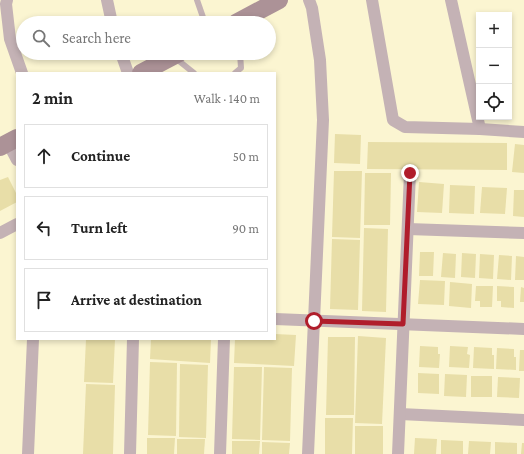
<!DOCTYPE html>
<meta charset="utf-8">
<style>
body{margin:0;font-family:"Crimson Pro",serif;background:#f6f6f6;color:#222}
.controls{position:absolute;right:12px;top:12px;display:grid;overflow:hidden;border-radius:0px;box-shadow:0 2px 6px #0003}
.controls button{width:36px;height:36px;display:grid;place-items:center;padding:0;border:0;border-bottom:1px solid #e0e0e0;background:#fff;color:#222;font:20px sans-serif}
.stop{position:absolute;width:12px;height:12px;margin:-9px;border:3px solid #b01d2b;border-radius:50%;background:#fff}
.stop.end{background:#b01d2b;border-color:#fff;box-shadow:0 1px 4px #0008}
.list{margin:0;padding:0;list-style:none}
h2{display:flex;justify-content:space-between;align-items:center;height:52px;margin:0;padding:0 16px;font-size:17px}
h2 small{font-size:13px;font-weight:400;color:#767676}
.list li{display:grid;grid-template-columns:26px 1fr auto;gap:12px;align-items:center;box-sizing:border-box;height:64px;margin:0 8px 8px;padding:0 8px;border:1px solid #e0e0e0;border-radius:0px}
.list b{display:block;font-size:15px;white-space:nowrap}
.list em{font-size:13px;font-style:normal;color:#767676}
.icon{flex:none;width:22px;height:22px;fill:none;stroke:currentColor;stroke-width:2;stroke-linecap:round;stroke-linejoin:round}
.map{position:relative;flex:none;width:524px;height:454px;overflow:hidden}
.search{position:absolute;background:#fff;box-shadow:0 2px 6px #0003;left:16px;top:16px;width:260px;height:44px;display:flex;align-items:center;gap:10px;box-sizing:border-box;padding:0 14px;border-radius:22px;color:#767676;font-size:15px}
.panel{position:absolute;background:#fff;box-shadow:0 2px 6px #0003;left:16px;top:72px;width:260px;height:268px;border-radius:0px}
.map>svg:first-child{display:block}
.building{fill:#e8dea8}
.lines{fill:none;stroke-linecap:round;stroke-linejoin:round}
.lane{stroke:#c4b2b5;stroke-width:6}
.street{stroke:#c4b2b5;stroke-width:12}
.secondary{stroke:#ac9297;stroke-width:18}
.route{stroke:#b01d2b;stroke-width:5}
</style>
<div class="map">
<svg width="524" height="454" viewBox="0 0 524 454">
<rect width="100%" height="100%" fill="#fbf5d1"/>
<!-- building -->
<g class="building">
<polygon points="335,134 361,135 360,164 334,163"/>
<polygon points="368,142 507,143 507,170 367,169"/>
<polygon points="515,144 524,145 524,173 512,172"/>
<polygon points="334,171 362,171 360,238 332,237"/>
<polygon points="365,173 391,173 390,225 364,225"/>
<polygon points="8,177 17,195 17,202 0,211 0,180"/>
<polygon points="419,182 444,184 442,213 417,212"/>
<polygon points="450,185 475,186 474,214 449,213"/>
<polygon points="482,187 507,188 505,214 480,213"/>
<polygon points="514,190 524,190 524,217 513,216"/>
<polygon points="364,228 388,229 386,312 362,311"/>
<polygon points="332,239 360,240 358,310 330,309"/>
<polygon points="420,252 434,252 433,276 419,276"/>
<polygon points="443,253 456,254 455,278 441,277"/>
<polygon points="462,253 476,254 475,278 461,277"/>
<polygon points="480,254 494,255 493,279 479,278"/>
<polygon points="499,255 512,256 511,280 497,279"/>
<polygon points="516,256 524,257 524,280 515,280"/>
<polygon points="420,280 445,281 444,305 418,304"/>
<polygon points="450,282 472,284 471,308 449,306"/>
<polygon points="476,286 493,286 492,307 480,307 480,301 475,301"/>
<polygon points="497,286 514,287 514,308 501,307 501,301 497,301"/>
<polygon points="521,287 524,288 524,302 520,302"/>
<polygon points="275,334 296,335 294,366 234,363 235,339 275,339"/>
<polygon points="358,336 386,338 382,424 355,423"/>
<polygon points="328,337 355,337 354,415 326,415"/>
<polygon points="86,339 115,339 113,383 84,382"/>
<polygon points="151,339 211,339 210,363 150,359"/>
<polygon points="420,346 438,347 438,354 440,354 439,368 419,367"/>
<polygon points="450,346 468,347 467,354 470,355 469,368 449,367"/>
<polygon points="474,347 492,348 492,355 494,355 494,369 473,368"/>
<polygon points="497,348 514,349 514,357 516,357 516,370 496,369"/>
<polygon points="520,350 524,350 524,371 519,371"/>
<polygon points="150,362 177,363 176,436 148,435"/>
<polygon points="180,364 208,365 206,438 179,437"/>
<polygon points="234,367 262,367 260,440 232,439"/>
<polygon points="264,367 292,368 290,441 262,440"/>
<polygon points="418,373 439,374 439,394 418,393"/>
<polygon points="445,374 467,375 466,397 444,396"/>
<rect x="471" y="376" width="21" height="21"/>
<polygon points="498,377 520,378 519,398 497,397"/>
<polygon points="86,384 115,385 113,454 83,454"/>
<polygon points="325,418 353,418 352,454 325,454"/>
<rect x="355" y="426" width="28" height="28"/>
<polygon points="147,438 175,438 174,454 147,454"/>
<polygon points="415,438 437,439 436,454 414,454"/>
<polygon points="177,439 205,439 204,454 177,454"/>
<polygon points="441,440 463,441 463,454 441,454"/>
<polygon points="232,441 260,441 259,454 232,454"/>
<polygon points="469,441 491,442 490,454 468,454"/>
<polygon points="262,442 290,443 289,454 262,454"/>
<polygon points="495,442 517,443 517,454 495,454"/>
<polygon points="522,443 524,443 524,454 521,454"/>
</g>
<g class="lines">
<!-- lane -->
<g class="lane">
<polyline points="197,0 205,23"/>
<polyline points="174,57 194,73"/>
<polyline points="235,73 241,68 240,53"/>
</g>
<!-- street -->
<g class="street">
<polyline points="7,0 6,4 10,39 22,73"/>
<polyline points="107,0 112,23"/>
<polyline points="372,0 393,120 405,127 480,129 524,132"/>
<polyline points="451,0 480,129"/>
<polyline points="121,53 128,73"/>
<polyline points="8,143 17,160"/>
<polyline points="408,229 524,233"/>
<polyline points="0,233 17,224"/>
<polyline points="275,319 524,329"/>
<polyline points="400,414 524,420"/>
<polyline points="28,454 33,339"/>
<polyline points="130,454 133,339"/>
<polyline points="220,454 224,339"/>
<polyline points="308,454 323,120 320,60 312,8 309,0"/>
<polyline points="398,454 410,173"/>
</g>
<!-- secondary -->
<g class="secondary">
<polyline points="236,23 279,0"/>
<polyline points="141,73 179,53"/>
<polyline points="0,147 17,138"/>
</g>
</g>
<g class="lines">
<!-- route -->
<polyline class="route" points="314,321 403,324 410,173"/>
</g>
</svg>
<div class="controls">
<button>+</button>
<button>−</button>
<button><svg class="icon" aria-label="locate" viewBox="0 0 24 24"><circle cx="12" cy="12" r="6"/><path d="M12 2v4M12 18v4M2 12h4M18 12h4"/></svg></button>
</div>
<div class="stop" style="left:314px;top:321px"></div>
<div class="stop end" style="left:410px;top:173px"></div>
<div class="search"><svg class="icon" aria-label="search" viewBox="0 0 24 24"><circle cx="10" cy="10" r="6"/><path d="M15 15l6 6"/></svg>Search here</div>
<section class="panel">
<h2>2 min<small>Walk · 140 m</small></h2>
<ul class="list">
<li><svg class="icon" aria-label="ahead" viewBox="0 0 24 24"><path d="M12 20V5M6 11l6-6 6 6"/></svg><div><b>Continue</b></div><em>50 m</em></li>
<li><svg class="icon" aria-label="left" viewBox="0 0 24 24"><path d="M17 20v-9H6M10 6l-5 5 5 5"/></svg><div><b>Turn left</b></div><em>90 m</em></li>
<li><svg class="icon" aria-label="arrive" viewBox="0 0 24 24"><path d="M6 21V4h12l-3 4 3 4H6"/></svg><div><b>Arrive at destination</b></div></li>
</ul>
</section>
</div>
